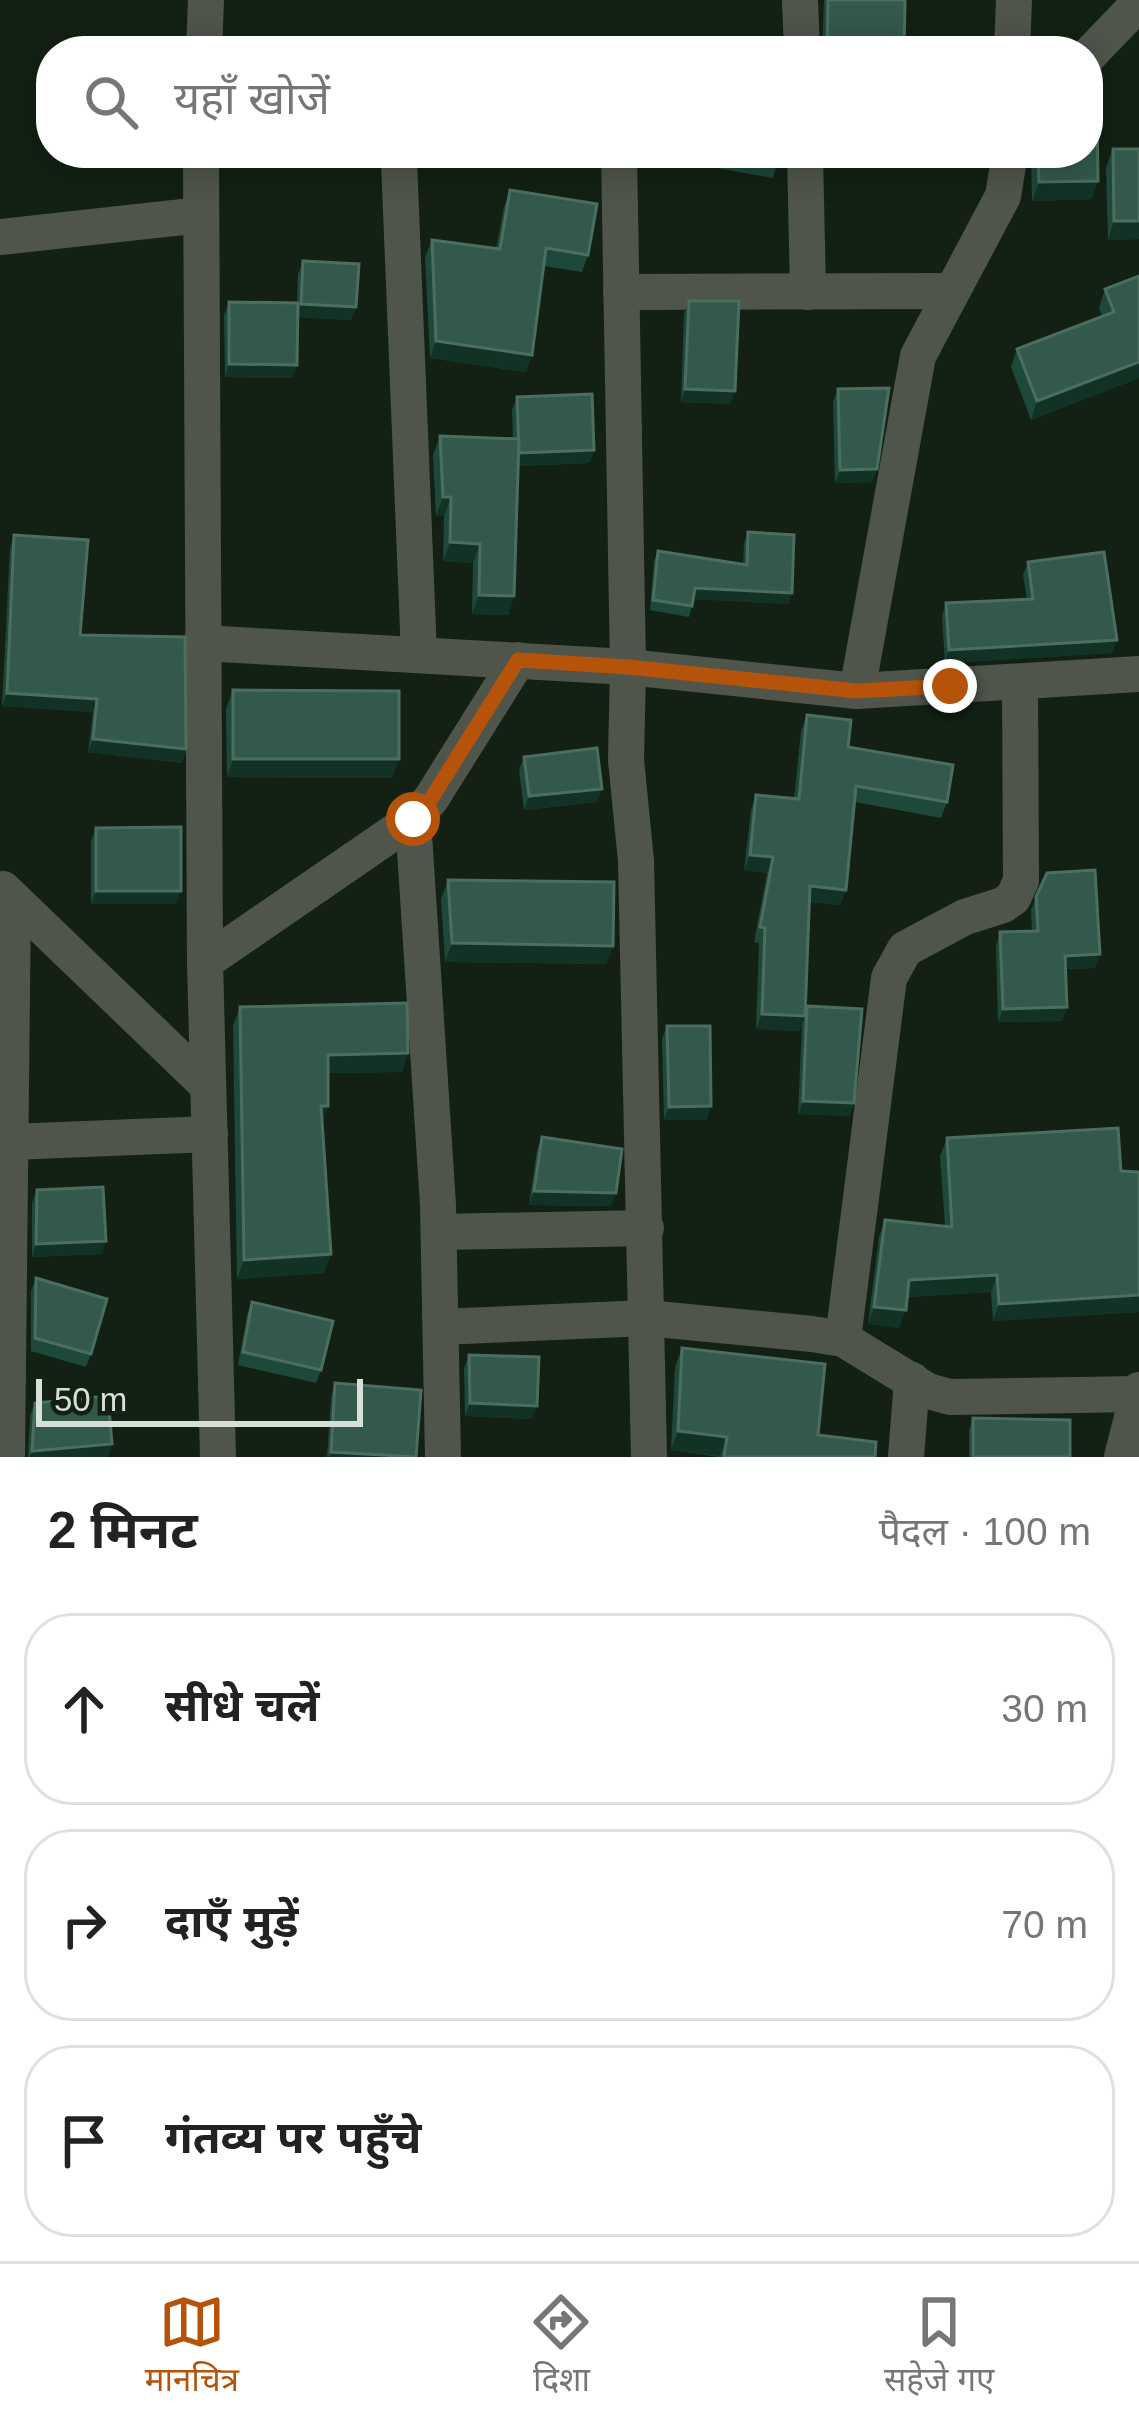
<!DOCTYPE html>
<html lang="hi">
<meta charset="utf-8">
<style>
body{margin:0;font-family:Helvetica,"Noto Sans Devanagari",sans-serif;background:#f6f6f6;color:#222}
.scale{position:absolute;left:36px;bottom:30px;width:327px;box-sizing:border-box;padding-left:12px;border:6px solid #d6e0d7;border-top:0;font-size:33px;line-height:42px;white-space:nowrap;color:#d6e0d7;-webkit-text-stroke:9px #122114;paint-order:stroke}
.stop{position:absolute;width:36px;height:36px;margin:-27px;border:9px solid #b45309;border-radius:50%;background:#fff}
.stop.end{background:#b45309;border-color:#fff;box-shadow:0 3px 12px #0008}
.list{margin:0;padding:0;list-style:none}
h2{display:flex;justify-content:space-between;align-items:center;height:156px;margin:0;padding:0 48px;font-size:51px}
h2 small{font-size:39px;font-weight:400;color:#767676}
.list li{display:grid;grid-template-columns:78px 1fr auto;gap:36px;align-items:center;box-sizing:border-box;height:192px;margin:0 24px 24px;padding:0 24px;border:3px solid #e0e0e0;border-radius:48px}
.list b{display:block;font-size:45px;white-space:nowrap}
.list em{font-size:39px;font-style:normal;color:#767676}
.icon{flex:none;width:66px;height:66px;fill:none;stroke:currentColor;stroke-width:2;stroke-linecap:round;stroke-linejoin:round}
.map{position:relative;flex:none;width:1139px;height:1457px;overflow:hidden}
.search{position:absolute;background:#fff;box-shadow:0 6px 30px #0003;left:36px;right:36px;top:36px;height:132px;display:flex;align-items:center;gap:30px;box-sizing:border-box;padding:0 42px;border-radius:48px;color:#767676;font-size:45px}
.sheet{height:804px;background:#fff}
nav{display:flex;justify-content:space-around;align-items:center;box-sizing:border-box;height:168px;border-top:3px solid #e0e0e0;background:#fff;font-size:33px;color:#767676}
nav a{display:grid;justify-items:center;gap:6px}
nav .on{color:#b45309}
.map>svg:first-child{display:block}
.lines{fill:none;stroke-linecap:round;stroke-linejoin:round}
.minor{stroke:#50554c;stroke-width:36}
.wall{fill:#1e483a}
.shaded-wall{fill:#113224}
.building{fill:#32594b;stroke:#4b6e61;stroke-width:3}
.route{stroke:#b45309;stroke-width:15}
</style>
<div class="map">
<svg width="1139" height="1457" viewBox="0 0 1139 1457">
<rect width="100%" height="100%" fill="#122114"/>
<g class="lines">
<!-- minor -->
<g class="minor">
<polyline points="800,0 802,51"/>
<polyline points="204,51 206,0"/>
<polyline points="1012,51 1014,0"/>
<polyline points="1088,56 1139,3"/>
<polyline points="201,153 205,962 218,1457"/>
<polyline points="619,153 628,667 626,760 636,861 649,1457"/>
<polyline points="805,153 808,292"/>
<polyline points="399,161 419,655"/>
<polyline points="0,237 201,215"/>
<polyline points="621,292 951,291"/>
<polyline points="201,643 628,667 857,691 1139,674"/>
<polyline points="857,691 918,356 1003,196 1010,153"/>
<polyline points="413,819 438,1205 443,1457"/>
<polyline points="3,889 208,1086"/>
<polyline points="205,962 413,819 431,799 518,660"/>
<polyline points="11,1142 210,1134"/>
<polyline points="439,1232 646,1228"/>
<polyline points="441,1327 647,1318 812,1334 843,1339 928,1391 950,1397 1138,1394"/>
<polyline points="843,1339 889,978 905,949 965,917 1003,905 1013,898 1021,881 1020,682"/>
<polyline points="7,1457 13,899"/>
<polyline points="906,1457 912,1380"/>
<polyline points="1122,1457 1139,1390"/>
</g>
</g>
<!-- wall -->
<g class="wall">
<polygon points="824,0 905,0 904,51 822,51"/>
<polygon points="1113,149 1139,239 1108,240 1106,168"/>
<polygon points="703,153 780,153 773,178 700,165"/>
<polygon points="1031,153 1088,153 1092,199 1032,201"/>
<polygon points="510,190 588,255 582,272 544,266 532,355 526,372 430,358 425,257 432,240 496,249 504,207"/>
<polygon points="303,261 356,307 351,320 297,317 297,365 292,378 225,377 224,315 229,302 297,303 298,274"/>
<polygon points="1105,289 1139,378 1031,420 1011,367 1017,349 1102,317 1099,308"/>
<polygon points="689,301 735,391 730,404 681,402 684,314"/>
<polygon points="838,389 872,482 835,483 833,402"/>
<polygon points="517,397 594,450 589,463 518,466 514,596 508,615 472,614 473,563 443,561 444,516 436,516 433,455 440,436 513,439 512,410"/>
<polygon points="748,532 792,593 788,604 694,599 689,617 650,610 654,561 658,551 743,564 744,543"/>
<polygon points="14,535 80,635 186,749 182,763 88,752 93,712 2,706 10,548"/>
<polygon points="1028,562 1112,653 945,663 942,616 946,603 1027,599 1023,575"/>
<polygon points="233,690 392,778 227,777 226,709"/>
<polygon points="807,715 848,747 947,802 941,818 855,802 846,890 840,905 809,902 805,1012 854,1103 849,1116 798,1114 802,1024 799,1031 756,1029 759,943 754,942 767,873 744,870 751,810 756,795 794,799 801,731"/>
<polygon points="524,757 597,802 524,810 519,770"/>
<polygon points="96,828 176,904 91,904 91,841"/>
<polygon points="448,880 613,946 606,964 445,962 441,899"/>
<polygon points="1036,897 1100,954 1095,968 1066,969 1067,1007 1062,1021 998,1022 996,946 1000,932 1032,931 1031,910"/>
<polygon points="240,1007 408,1053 402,1072 328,1073 322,1124 331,1254 324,1273 237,1279 233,1025"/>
<polygon points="667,1026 711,1106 706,1120 664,1120 662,1039"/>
<polygon points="542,1137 611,1206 529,1205 537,1150"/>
<polygon points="947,1138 1121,1171 1139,1172 1139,1312 993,1321 991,1292 907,1297 899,1328 868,1324 879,1237 885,1220 945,1226 940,1156"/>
<polygon points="37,1190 102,1254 32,1257 32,1203"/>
<polygon points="36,1278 91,1354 86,1367 31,1351 31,1291"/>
<polygon points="252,1302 321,1370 316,1383 238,1365 247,1315"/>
<polygon points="682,1348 818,1435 875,1457 720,1457 671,1450 675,1367"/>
<polygon points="469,1355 532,1419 465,1416 464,1368"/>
<polygon points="335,1383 416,1457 327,1457 331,1397"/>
<polygon points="35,1403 108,1457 28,1457 30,1416"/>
<polygon points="973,1418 1070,1457 969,1457 969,1430"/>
</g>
<!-- shaded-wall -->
<g class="shaded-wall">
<polygon points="1098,181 1092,199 1032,201 1039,182"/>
<polygon points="1114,221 1139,221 1139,239 1108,240"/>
<polygon points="301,304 356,307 351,320 296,317"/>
<polygon points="436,341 532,355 526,372 430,358"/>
<polygon points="1139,362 1139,378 1031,420 1037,401"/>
<polygon points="229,364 297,365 292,378 225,377"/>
<polygon points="685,389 735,391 730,404 681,402"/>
<polygon points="594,450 589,463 514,466 519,453"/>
<polygon points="877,469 872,482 835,483 840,470"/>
<polygon points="443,497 451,497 444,516 436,516"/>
<polygon points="450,542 480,544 473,563 443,561"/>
<polygon points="695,588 792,593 788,604 691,599"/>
<polygon points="479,595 514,596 508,615 472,614"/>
<polygon points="1117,640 1112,653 945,663 949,650"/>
<polygon points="7,693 97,699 93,712 2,706"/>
<polygon points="93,739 186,749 182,763 88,752"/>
<polygon points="233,759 399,759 392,778 227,777"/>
<polygon points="602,789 597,802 524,810 529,796"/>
<polygon points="750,855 773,857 767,873 744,870"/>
<polygon points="810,886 846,890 840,905 804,901"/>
<polygon points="96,891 181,891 176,904 91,904"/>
<polygon points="452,943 613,946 606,964 445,962"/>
<polygon points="1100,954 1095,968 1060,969 1065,956"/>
<polygon points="1067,1007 1062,1021 998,1022 1003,1009"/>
<polygon points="762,1014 805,1016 799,1031 756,1029"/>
<polygon points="408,1053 402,1072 321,1073 328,1055"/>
<polygon points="803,1101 854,1103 849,1116 798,1114"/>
<polygon points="321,1106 328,1106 322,1125"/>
<polygon points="711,1106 706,1120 664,1120 669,1107"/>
<polygon points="534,1191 616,1193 611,1206 529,1205"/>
<polygon points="106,1241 102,1254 32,1257 36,1244"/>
<polygon points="331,1254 324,1273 237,1279 244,1260"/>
<polygon points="997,1275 991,1292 903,1297 909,1280"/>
<polygon points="1139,1295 1139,1312 993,1321 999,1304"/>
<polygon points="874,1307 906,1310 899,1328 868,1324"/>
<polygon points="470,1403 537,1406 532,1419 465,1416"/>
<polygon points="678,1431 727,1437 720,1456 671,1450"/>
<polygon points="112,1444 108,1457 30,1457 32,1451"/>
<polygon points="331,1452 398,1457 329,1457"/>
</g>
<!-- building -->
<g class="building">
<polygon points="828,0 905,0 904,51 827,51"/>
<polygon points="1088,110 1097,110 1098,181 1039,182 1038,153 1088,153"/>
<polygon points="1113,149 1139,149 1139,221 1114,221"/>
<polygon points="713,153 780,153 777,165"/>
<polygon points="510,190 597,204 588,255 546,248 532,355 436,341 432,240 500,249"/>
<polygon points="303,261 359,264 356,307 301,304"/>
<polygon points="1139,276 1139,362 1037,401 1017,349 1114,312 1105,289"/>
<polygon points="689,301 739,301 735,391 685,389"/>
<polygon points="229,302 298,303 297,365 229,364"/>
<polygon points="889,388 877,469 840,470 838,389"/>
<polygon points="592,394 594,450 519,453 517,397"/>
<polygon points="440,436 519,439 514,596 479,595 480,544 450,542 451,497 443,497"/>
<polygon points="748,532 794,535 792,593 695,588 692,606 653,600 658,551 747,565"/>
<polygon points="14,535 88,540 80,635 185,637 186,749 93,739 97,699 7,693"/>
<polygon points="1104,552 1117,640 949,650 946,603 1033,599 1028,562"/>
<polygon points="233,690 399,691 399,759 233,759"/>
<polygon points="807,715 851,720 848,747 953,765 947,802 856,786 846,890 810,886 805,1016 762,1014 765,928 760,927 773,857 750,855 756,795 799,799"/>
<polygon points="597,748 602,789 529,796 524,757"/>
<polygon points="181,827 181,891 96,891 96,828"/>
<polygon points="1095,870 1100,954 1065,956 1067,1007 1003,1009 1000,932 1038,931 1036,897 1047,873"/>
<polygon points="448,880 614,882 613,946 452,943"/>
<polygon points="407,1003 408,1053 328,1055 328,1106 321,1106 331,1254 244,1260 240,1007"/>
<polygon points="807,1006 862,1009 854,1103 803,1101"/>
<polygon points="667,1026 710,1026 711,1106 669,1107"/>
<polygon points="1118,1128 1121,1171 1139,1172 1139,1295 999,1304 997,1275 909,1280 906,1310 874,1307 885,1220 952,1227 947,1138"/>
<polygon points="542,1137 622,1149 616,1193 534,1191"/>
<polygon points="103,1187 106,1241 36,1244 37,1190"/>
<polygon points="36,1278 107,1299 91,1354 35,1338"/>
<polygon points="252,1302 333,1321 321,1370 243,1352"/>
<polygon points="682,1348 825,1364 818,1435 876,1442 875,1457 724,1457 727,1437 678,1431"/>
<polygon points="469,1355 539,1357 537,1406 470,1403"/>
<polygon points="335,1383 421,1390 416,1457 331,1452"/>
<polygon points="108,1396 112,1444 32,1451 35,1403"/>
<polygon points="973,1418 1070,1420 1070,1457 973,1457"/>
</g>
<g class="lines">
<!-- route -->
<polyline class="route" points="413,819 431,799 518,660 628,667 857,691 950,686"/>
</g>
</svg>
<div class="scale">50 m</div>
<div class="stop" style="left:413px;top:819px"></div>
<div class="stop end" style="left:950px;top:686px"></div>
<div class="search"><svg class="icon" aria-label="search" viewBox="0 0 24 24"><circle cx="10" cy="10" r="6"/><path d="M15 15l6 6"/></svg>यहाँ खोजें</div>
</div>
<section class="sheet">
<h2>2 मिनट<small>पैदल · 100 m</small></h2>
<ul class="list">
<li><svg class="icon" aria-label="ahead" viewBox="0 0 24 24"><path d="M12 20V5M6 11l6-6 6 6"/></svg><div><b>सीधे चलें</b></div><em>30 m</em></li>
<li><svg class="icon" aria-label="right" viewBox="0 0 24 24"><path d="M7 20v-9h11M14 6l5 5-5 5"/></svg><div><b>दाएँ मुड़ें</b></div><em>70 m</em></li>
<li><svg class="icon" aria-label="arrive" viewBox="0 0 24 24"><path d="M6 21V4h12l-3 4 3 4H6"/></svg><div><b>गंतव्य पर पहुँचे</b></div></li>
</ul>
</section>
<nav>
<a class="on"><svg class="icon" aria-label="map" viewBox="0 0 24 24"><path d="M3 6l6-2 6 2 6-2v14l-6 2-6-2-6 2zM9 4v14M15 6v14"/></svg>मानचित्र</a>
<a><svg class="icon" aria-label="directions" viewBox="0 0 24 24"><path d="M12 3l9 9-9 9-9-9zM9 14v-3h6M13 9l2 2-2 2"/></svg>दिशा</a>
<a><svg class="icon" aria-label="saved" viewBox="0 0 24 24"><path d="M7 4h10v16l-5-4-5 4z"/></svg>सहेजे गए</a>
</nav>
